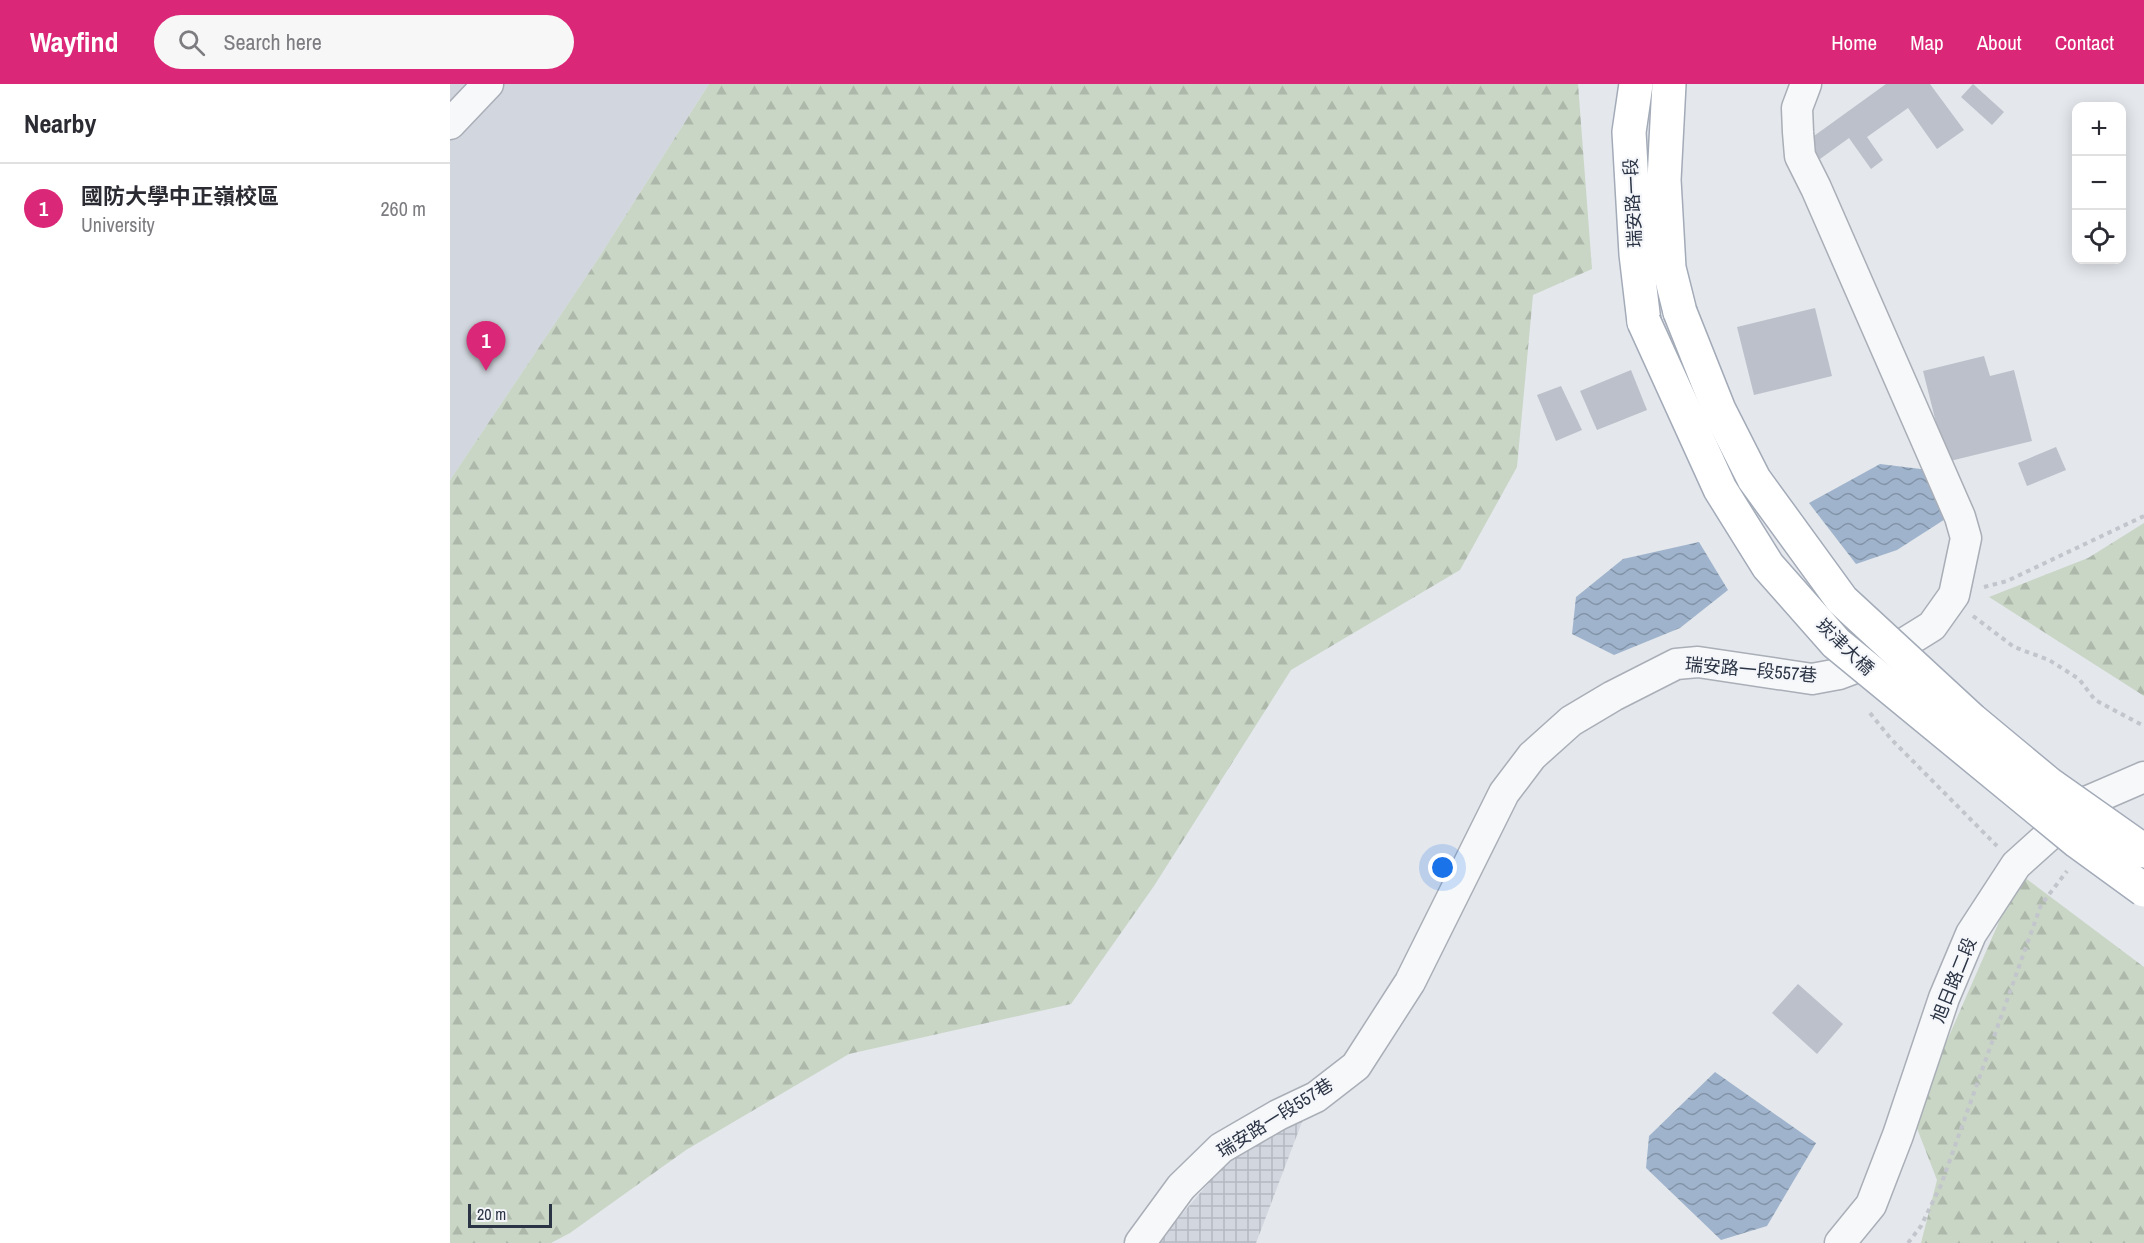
<!DOCTYPE html>
<meta charset="utf-8">
<style>
body{margin:0;font-family:"Archivo Narrow","Noto Sans TC",sans-serif;background:#f7f7f7;color:#2b2b33}
.controls{position:absolute;right:18px;top:18px;display:grid;overflow:hidden;border-radius:12px;box-shadow:0 3px 15px #0003}
.controls button{width:54px;height:54px;display:grid;place-items:center;padding:0;border:0;border-bottom:2px solid #e1e1e2;background:#fff;color:#2b2b33;font:30px sans-serif}
.scale{position:absolute;left:18px;bottom:15px;width:84px;box-sizing:border-box;padding-left:6px;border:3px solid #2b3445;border-top:0;font-size:16px;line-height:21px;white-space:nowrap;color:#2b3445;-webkit-text-stroke:4px #f4f6f9;paint-order:stroke}
.you{position:absolute;left:993px;top:784px;width:21px;height:21px;margin:-15px;border:4px solid #fff;border-radius:50%;background:#1a73e8;box-shadow:0 0 0 9px #1a73e833}
.badge{display:grid;place-items:center;width:39px;height:39px;border-radius:50%;background:#db2777;color:#fff;font-size:20px;font-weight:700}
.pin{position:absolute;translate:-50% -50px;filter:drop-shadow(0 2px 3px #0008)}
.pin::after{content:'';position:absolute;top:32px;width:21px;height:18px;background:inherit;clip-path:polygon(0 0,100% 0,50% 100%)}
.list{margin:0;padding:0;list-style:none}
h2{display:flex;justify-content:space-between;align-items:center;height:78px;margin:0;padding:0 24px;font-size:26px}
h2 small{font-size:20px;font-weight:400;color:#7c7c81}
.list li{display:grid;grid-template-columns:39px 1fr auto;gap:18px;align-items:center;box-sizing:border-box;height:90px;padding:0 24px;border-top:2px solid #e1e1e2}
.list b{display:block;font-size:22px;white-space:nowrap}
.list p{margin:0;font-size:20px;white-space:nowrap;color:#7c7c81}
.list em{font-size:20px;font-style:normal;color:#7c7c81}
.icon{flex:none;width:33px;height:33px;fill:none;stroke:currentColor;stroke-width:2;stroke-linecap:round;stroke-linejoin:round}
.map{position:relative;flex:none;width:1694px;height:1159px;overflow:hidden}
header{display:flex;align-items:center;gap:36px;box-sizing:border-box;height:84px;padding:0 30px;background:#db2777;color:#fff}
header strong{font-size:28px}
nav{display:flex;gap:33px;margin-inline-start:auto;font-size:21px}
.search{width:420px;height:54px;background:#f7f7f7;display:flex;align-items:center;gap:15px;box-sizing:border-box;padding:0 21px;border-radius:33px;color:#7c7c81;font-size:22px}
main{display:flex}
aside{flex:1;background:#fff}
.map>svg:first-child{display:block}
.built{fill:#d2d6de}
.industrial{fill:url(#industrial-grid)}
.forest{fill:url(#forest-firs)}
.water{fill:url(#water-waves)}
.building{fill:#bbc0ca}
.lines{fill:none;stroke-linecap:round;stroke-linejoin:round}
.minor-casing{stroke:#a9aeb7;stroke-width:33}
.major-casing{stroke:#a3abb8;stroke-width:36}
.path{stroke:#c2c5cb;stroke-width:4;stroke-dasharray:4.5 4.5;stroke-linecap:butt}
.minor{stroke:#f7f8fa;stroke-width:30}
.major{stroke:#fff;stroke-width:33}
.major-bridge-casing{stroke:#a3abb8;stroke-width:36;stroke-linecap:butt}
.major-bridge{stroke:#fff;stroke-width:33}
.labels{text-anchor:middle;stroke-width:4.5;stroke-linejoin:round;paint-order:stroke}
.street-label{font-size:18px;fill:#2b3445;stroke:#f4f6f9}
</style>
<header>
<strong>Wayfind</strong>
<div class="search"><svg class="icon" aria-label="search" viewBox="0 0 24 24"><circle cx="10" cy="10" r="6"/><path d="M15 15l6 6"/></svg>Search here</div>
<nav><a>Home</a><a>Map</a><a>About</a><a>Contact</a></nav>
</header>
<main>
<aside>
<h2>Nearby<small></small></h2>
<ul class="list">
<li><span class="badge">1</span><div><b>國防大學中正嶺校區</b><p>University</p></div><em>260 m</em></li>
</ul>
</aside>
<div class="map">
<svg width="1694" height="1159" viewBox="0 0 1694 1159">
<defs>
<pattern id="industrial-grid" width="8" height="8" patternUnits="userSpaceOnUse" patternTransform="scale(1.5)"><rect width="8" height="8" fill="#d2d6de"/><path d="M0 4h8M4 0v8" fill="none" stroke="#b4b8c0"/></pattern>
<pattern id="forest-firs" width="22" height="20" patternUnits="userSpaceOnUse" patternTransform="scale(1.5)"><rect width="22" height="20" fill="#c9d6c5"/><path d="M5 1l3.5 6h-7zM16 11l3.5 6h-7z" fill="#adb8ab"/></pattern>
<pattern id="water-waves" width="16" height="10" patternUnits="userSpaceOnUse" patternTransform="scale(1.5)"><rect width="16" height="10" fill="#9fb4cc"/><path d="M0 5q4-4 8 0t8 0" fill="none" stroke="#8293a7"/></pattern>
</defs>
<rect width="100%" height="100%" fill="#e4e7ec"/>
<!-- built -->
<polygon class="built" points="0,0 259,0 146,178 0,396"/>
<!-- industrial -->
<polygon class="industrial" points="855,1030 806,1159 707,1159 781,1073"/>
<!-- forest -->
<g class="forest">
<polygon points="259,0 1128,0 1142,185 1083,211 1067,383 1010,486 841,586 704,802 621,920 399,970 236,1066 120,1149 101,1159 0,1159 0,396 146,178"/>
<polygon points="1694,439 1694,612 1539,513 1638,474"/>
<polygon points="1570,790 1694,883 1694,1159 1471,1159 1487,1096 1463,1034"/>
</g>
<!-- water -->
<g class="water">
<polygon points="1430,380 1479,386 1500,432 1447,466 1406,480 1359,419"/>
<polygon points="1249,458 1278,506 1230,544 1164,571 1122,550 1126,513 1173,475"/>
<polygon points="1265,988 1366,1059 1317,1142 1271,1156 1196,1084 1199,1052"/>
</g>
<!-- building -->
<g class="building">
<polygon points="1436,0 1480,0 1514,46 1487,65 1458,24 1417,53 1433,76 1421,85 1399,54 1370,75 1357,57"/>
<polygon points="1523,0 1554,28 1542,41 1511,13"/>
<polygon points="1365,224 1382,292 1304,311 1287,243"/>
<polygon points="1534,272 1540,292 1564,286 1582,357 1496,378 1473,287"/>
<polygon points="1181,286 1197,326 1147,346 1130,307"/>
<polygon points="1111,302 1132,346 1106,357 1087,311"/>
<polygon points="1606,363 1616,386 1577,402 1568,379"/>
<polygon points="1348,900 1393,940 1367,970 1322,929"/>
</g>
<g class="lines">
<!-- minor casing -->
<g class="minor-casing">
<g id="minor">
<polyline points="0,40 38,0"/>
<polyline points="690,1159 731,1103 771,1064 828,1031 866,1013 906,982 960,898 1054,709 1082,672 1121,637 1163,612 1226,580 1248,578 1362,595 1389,590 1429,575 1482,542 1504,511 1516,454 1510,433 1366,104 1350,72 1348,48 1347,24 1356,0"/>
<polyline points="1390,1159 1421,1121 1448,1051 1494,914 1521,850 1566,781 1636,718 1694,693"/>
</g>
</g>
<!-- major casing -->
<g class="major-casing">
<g id="major">
<polyline points="1186,0 1179,48 1186,170 1194,238"/>
<polyline points="1219,0 1214,96 1219,184 1230,228"/>
</g>
</g>
<!-- path -->
<g class="path">
<polyline points="1534,503 1557,497 1694,432"/>
<polyline points="1523,532 1564,563 1599,576 1629,595 1645,616 1694,642"/>
<polyline points="1420,629 1441,655 1547,762"/>
<polyline points="1458,1159 1471,1142 1491,1101 1591,821 1617,787"/>
</g>
<!-- minor -->
<use href="#minor" class="minor"/>
<!-- major -->
<use href="#major" class="major"/>
<!-- major-bridge casing -->
<g class="major-bridge-casing">
<g id="major-bridge">
<polyline points="1230,228 1269,326 1304,395 1392,516 1522,636 1599,700 1694,767"/>
<polyline points="1194,238 1270,405 1318,482 1386,559 1628,758 1694,806"/>
</g>
</g>
<!-- major-bridge -->
<use href="#major-bridge" class="major-bridge"/>
</g>
<g class="labels">
<!-- street labels -->
<g class="street-label">
<text transform="translate(1183 119) rotate(-93)" y="6">瑞安路一段</text>
<text transform="translate(1395 563) rotate(44)" y="6">崁津大橋</text>
<text transform="translate(1301 586) rotate(5)" y="6">瑞安路一段557巷</text>
<text transform="translate(1504 896) rotate(-68)" y="6">旭日路二段</text>
<text transform="translate(825 1034) rotate(-32)" y="6">瑞安路一段557巷</text>
</g>
</g>
</svg>
<div class="controls">
<button>+</button>
<button>−</button>
<button><svg class="icon" aria-label="locate" viewBox="0 0 24 24"><circle cx="12" cy="12" r="6"/><path d="M12 2v4M12 18v4M2 12h4M18 12h4"/></svg></button>
</div>
<div class="scale">20 m</div>
<div class="you"></div>
<div class="pin badge" style="left:36px;top:287px">1</div>
</div>
</main>
